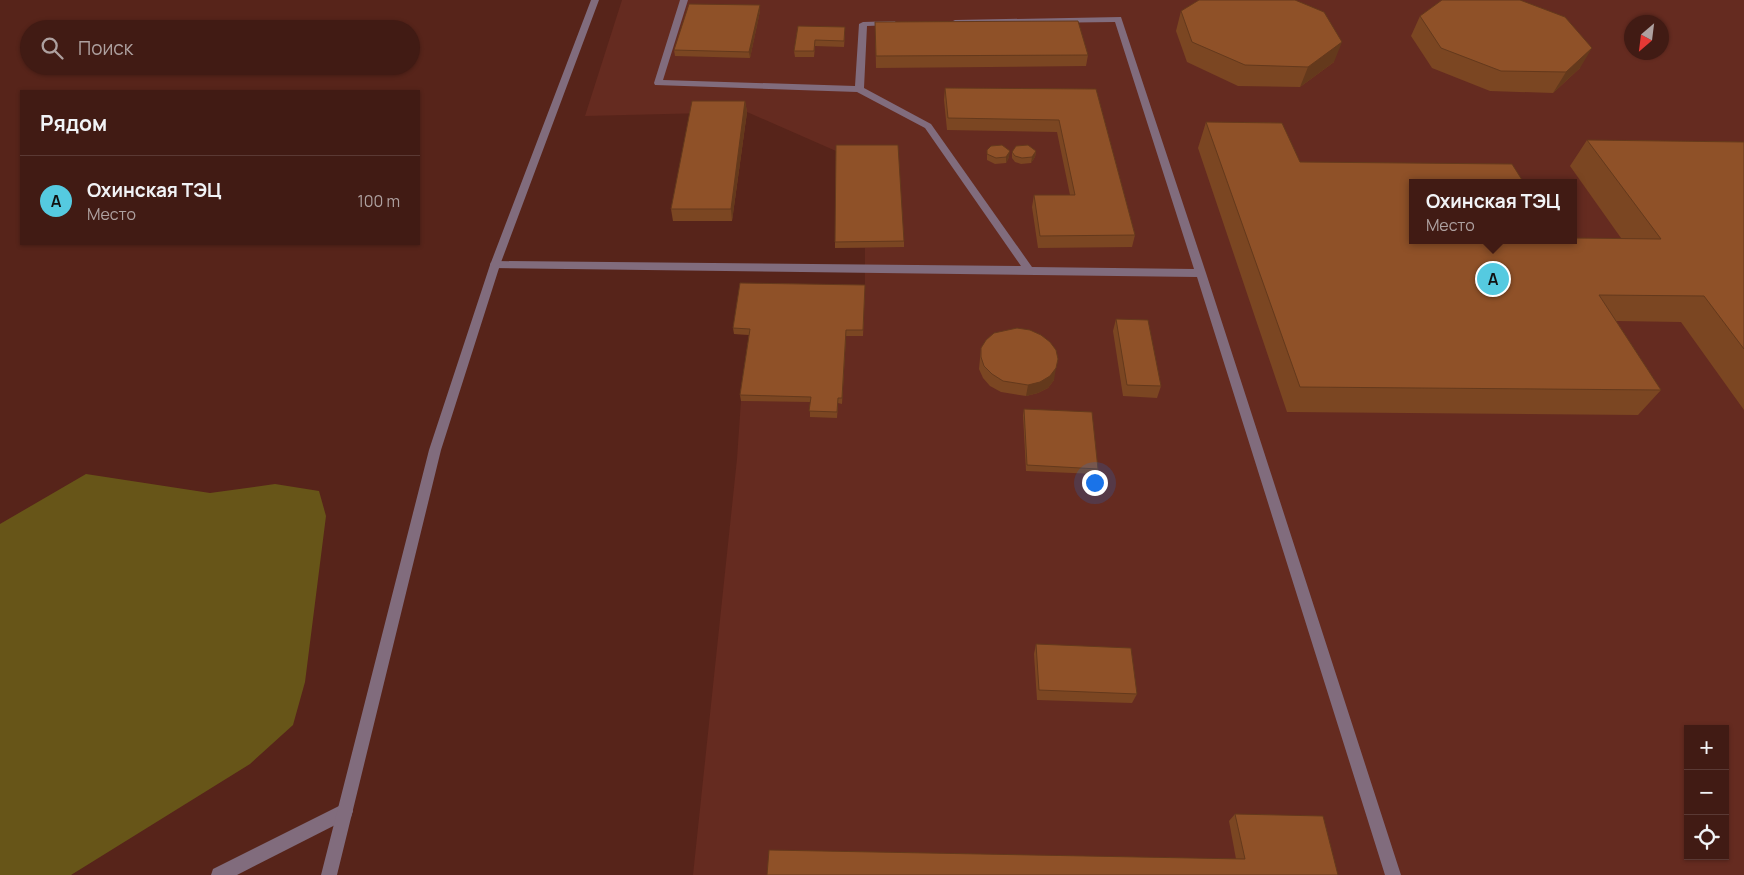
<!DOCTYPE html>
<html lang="ru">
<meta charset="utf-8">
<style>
body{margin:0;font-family:Manrope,sans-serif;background:#48241d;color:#f1f3f6}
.controls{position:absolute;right:15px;bottom:15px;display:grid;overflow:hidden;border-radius:0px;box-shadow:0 1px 4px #0004}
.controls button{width:45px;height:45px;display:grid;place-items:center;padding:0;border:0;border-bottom:1px solid #5a3934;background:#411b14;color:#f1f3f6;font:25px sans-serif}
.compass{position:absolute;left:1624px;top:15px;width:45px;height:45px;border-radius:50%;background:#411b14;box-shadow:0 1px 4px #0004;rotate:208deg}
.you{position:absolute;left:1094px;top:482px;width:18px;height:18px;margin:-12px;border:4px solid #fff;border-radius:50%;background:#1a73e8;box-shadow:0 0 0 8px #1a73e833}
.badge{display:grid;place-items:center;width:32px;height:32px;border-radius:50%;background:#55cae0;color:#111;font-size:16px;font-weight:700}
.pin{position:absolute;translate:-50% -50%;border:2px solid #fff;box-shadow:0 1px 5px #0006}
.popup{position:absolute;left:1409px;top:179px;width:168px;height:65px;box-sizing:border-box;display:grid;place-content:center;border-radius:0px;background:#411b14;filter:drop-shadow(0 1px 4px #0005);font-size:16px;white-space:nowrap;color:#aea1a0}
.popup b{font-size:19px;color:#f1f3f6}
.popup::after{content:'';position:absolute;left:50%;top:100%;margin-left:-10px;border:10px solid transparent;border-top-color:#411b14}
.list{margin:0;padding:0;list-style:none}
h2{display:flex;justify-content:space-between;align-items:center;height:65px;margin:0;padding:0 20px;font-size:21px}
h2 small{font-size:16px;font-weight:400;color:#aea1a0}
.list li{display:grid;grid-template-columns:32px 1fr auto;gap:15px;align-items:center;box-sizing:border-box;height:90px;padding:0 20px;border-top:1px solid #5a3934}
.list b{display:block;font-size:19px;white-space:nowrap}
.list p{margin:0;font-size:16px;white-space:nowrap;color:#aea1a0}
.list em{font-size:16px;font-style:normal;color:#aea1a0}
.icon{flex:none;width:28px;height:28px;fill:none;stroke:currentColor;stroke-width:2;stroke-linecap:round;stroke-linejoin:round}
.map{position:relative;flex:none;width:1744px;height:875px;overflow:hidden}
.search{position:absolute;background:#411b14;box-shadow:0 1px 4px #0004;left:20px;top:20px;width:400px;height:55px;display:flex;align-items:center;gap:12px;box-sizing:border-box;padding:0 18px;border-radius:28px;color:#aea1a0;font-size:19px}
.panel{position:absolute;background:#411b14;box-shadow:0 1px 4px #0004;left:20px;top:90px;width:400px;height:155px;border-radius:0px}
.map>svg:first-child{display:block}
.built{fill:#652b20;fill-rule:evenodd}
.green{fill:#675518}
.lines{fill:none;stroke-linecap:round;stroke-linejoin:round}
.lane{fill:#816c7d;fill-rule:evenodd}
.street{fill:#816c7d;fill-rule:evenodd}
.wall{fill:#7b4622}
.shaded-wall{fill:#64391c}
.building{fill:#8f5128;stroke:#64391c}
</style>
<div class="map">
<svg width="1744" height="875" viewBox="0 0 1744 875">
<rect width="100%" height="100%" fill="#57241a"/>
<!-- built -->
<path class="built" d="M 622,0 L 1744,0 L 1744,875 L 693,875 L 737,459 L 741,401 L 750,335 L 734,334 L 865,291 L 865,248 L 835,248 L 836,151 L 747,112 L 585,116 ZM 1632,22 L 1662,22 L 1662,52 L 1632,52 ZM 1413,183 L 1573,183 L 1573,240 L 1413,240 ZM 1688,729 L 1725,729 L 1725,856 L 1688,856 Z"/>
<!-- green -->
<polygon class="green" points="86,474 210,493 275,484 319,491 326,516 305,682 293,725 250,764 71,875 0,875 0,524"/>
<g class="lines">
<!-- lane -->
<g class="lane">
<polygon points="680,0 688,0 663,80 855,86 859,24 863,22 895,21 896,23 892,25 867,26 864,88 931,124 1032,267 1194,269 1115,22 955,24 951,22 955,20 1121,17 1206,273 1401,875 1385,875 1197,277 491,268 490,265 491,262 495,261 1021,266 925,128 857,92 655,85 654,83"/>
<polygon points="345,803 351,805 353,811 351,817 237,875 211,875 213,869"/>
</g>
<!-- street -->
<polygon class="street" points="591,0 599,0 500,265 441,450 337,875 321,875 429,450 490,265"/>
</g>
<!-- wall -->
<g class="wall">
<polygon points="760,5 760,11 750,58 675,56 674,50"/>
<polygon points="1181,11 1334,62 1300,87 1238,86 1187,62 1176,31"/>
<polygon points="1420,16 1580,68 1553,93 1490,91 1432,68 1411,36"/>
<polygon points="875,22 1088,55 1086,66 876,68"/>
<polygon points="798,26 845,33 844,47 815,46 814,57 795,57 794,51"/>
<polygon points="945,88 1096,89 1135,235 1132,247 1038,248 1032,207 1034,195 1070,195 1057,132 947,130 944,100"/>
<polygon points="745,101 747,112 732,221 673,221 671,209"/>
<polygon points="1206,122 1300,162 1413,240 1621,238 1570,166 1587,140 1744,142 1744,410 1681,322 1616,321 1661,390 1638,415 1287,412 1198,148"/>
<polygon points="987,150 1009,157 1006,163 995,164 987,160"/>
<polygon points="1036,151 1035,157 1031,163 1021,164 1015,162 1012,158 1012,152"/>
<polygon points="904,241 904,247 835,248 835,242"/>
<polygon points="865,285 863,336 846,336 842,404 838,403 837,418 810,417 810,402 741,401 740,395 749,335 734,334 733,328"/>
<polygon points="1116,319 1161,386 1157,398 1123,396 1113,331"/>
<polygon points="981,348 1054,380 1048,388 1038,393 1026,396 1001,392 990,386 983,378 979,369"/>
<polygon points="1024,409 1098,469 1096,474 1026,471 1023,415"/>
<polygon points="1036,644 1137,694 1132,703 1037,700 1034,654"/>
<polygon points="1235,814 1338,875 1236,859 1229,821"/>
</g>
<!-- shaded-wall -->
<g class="shaded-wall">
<polygon points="760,5 760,11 750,58 749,52"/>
<polygon points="1342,42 1334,62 1300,87 1308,67"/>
<polygon points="1592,48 1580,68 1553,93 1566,72"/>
<polygon points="745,101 747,112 732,221 731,209"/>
<polygon points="1010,151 1009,157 1006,163 1006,157"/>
<polygon points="1036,151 1035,157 1031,163 1032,157"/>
<polygon points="846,330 846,336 842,404 842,398"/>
<polygon points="1056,368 1054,380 1048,388 1038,393 1026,396 1028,385"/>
</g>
<!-- building -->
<g class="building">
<polygon points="1199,0 1295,0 1324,12 1342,42 1308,67 1245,65 1192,42 1181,11"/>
<polygon points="1442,0 1520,0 1565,17 1592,48 1566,72 1501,71 1441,48 1420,16"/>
<polygon points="689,4 760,5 749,52 674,50"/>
<polygon points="1078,21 1088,55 876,56 875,22"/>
<polygon points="798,26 845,27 844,41 815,40 814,51 794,51"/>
<polygon points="945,88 1096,89 1135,235 1040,236 1034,195 1075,195 1059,120 948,118"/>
<polygon points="692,101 745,101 731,209 671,209"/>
<polygon points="1206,122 1282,123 1300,162 1512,164 1524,183 1413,183 1413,240 1573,240 1573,238 1661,239 1587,140 1744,142 1744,349 1704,296 1599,295 1661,390 1300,387"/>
<polygon points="836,145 898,145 904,241 835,242"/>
<polygon points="1002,145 1010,151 1006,157 996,158 987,154 987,150 991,146"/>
<polygon points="1028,145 1036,151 1032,157 1022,158 1015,156 1012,152 1016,146"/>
<polygon points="740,283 865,285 863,330 846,330 842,398 838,398 837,412 809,411 811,397 740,395 750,329 733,328"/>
<polygon points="1116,319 1148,320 1161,386 1127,385"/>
<polygon points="1017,328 1030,330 1041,335 1050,342 1056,350 1058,359 1056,368 1050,376 1040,382 1028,385 1003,381 992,374 984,366 981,357 981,348 986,340 994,333"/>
<polygon points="1024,409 1092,412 1098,469 1027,465"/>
<polygon points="1036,644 1131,648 1137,694 1039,690"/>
<polygon points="1235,814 1323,816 1338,875 767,875 769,850 1245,859"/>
</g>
</svg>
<div class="controls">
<button>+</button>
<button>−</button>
<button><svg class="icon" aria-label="locate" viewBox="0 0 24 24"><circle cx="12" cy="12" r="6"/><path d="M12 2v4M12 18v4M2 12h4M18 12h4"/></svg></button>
</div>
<svg class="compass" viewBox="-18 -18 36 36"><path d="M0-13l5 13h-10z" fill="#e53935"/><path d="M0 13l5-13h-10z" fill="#aea1a0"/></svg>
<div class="you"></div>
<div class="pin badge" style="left:1493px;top:279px">A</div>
<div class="popup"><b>Охинская ТЭЦ</b>Место</div>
<div class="search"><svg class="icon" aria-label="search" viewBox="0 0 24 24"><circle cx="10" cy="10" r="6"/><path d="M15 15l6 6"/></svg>Поиск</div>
<section class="panel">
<h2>Рядом<small></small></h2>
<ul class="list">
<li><span class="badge">A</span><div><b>Охинская ТЭЦ</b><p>Место</p></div><em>100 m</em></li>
</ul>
</section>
</div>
